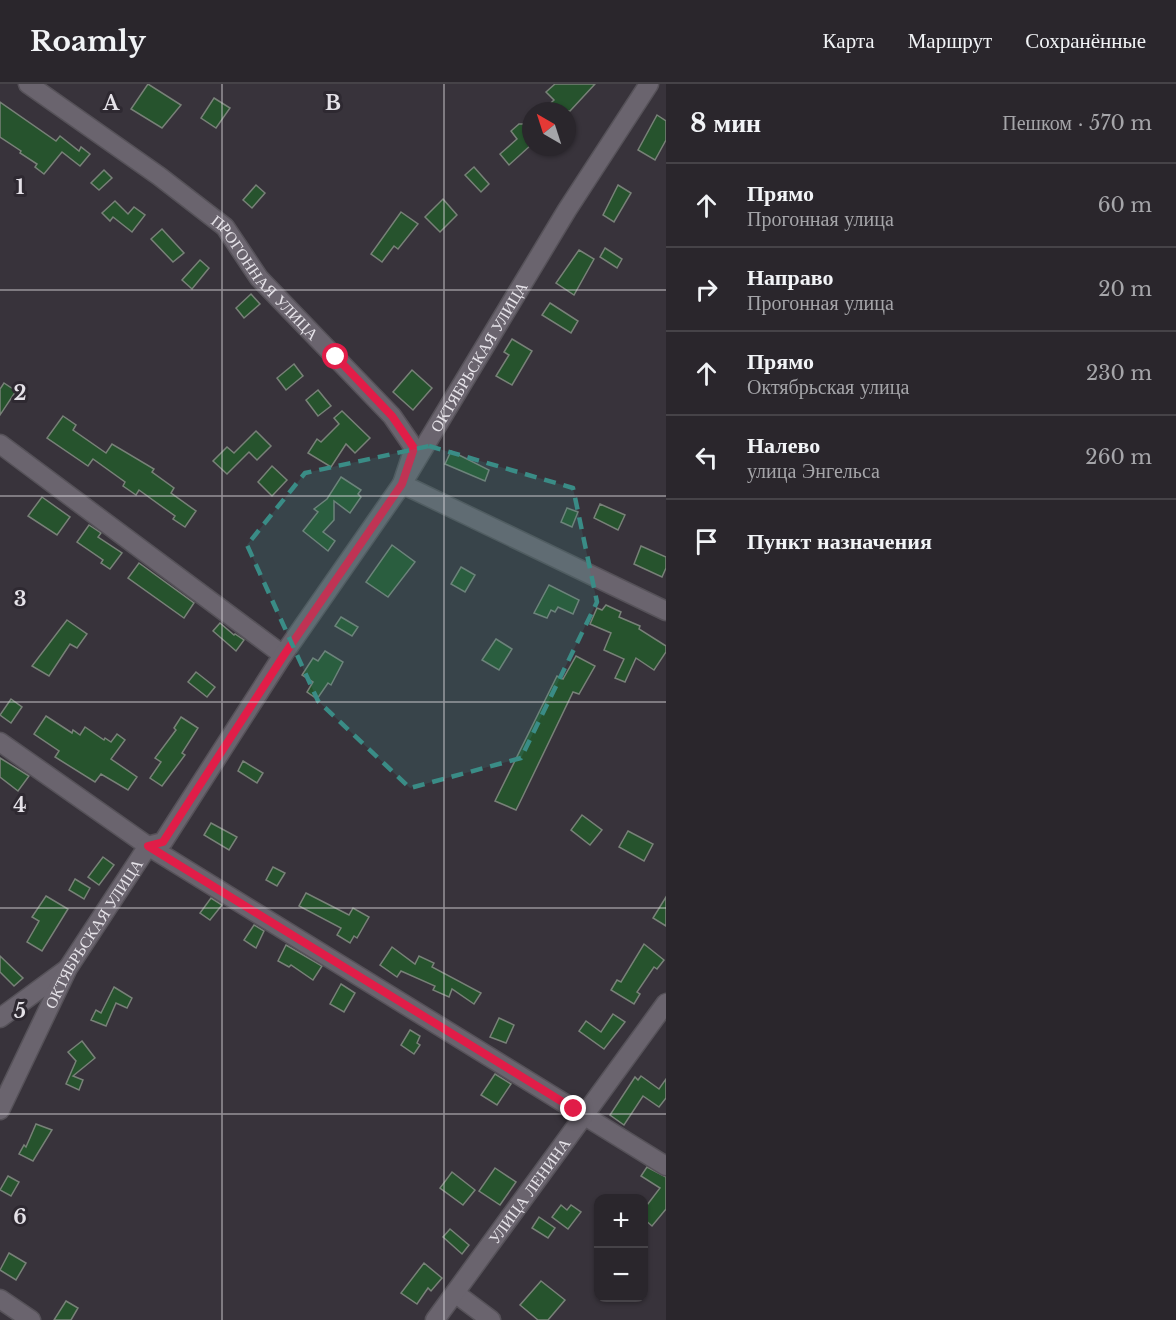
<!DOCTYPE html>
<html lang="ru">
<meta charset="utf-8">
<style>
body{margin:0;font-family:"Libre Baskerville",serif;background:#322e34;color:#f1f3f6}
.controls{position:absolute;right:18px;bottom:18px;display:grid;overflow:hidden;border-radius:12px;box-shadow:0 2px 4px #0004}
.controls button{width:54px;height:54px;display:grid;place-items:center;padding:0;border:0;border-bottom:2px solid #464348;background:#2a262c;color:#f1f3f6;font:30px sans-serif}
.compass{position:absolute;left:522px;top:18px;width:54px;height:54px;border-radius:50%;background:#2a262c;box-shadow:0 2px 4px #0004;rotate:321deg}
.stop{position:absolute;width:18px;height:18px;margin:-14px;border:4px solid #e11d48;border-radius:50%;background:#fff}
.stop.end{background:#e11d48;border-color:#fff;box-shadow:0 2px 6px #0008}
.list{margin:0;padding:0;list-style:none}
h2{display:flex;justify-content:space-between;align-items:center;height:78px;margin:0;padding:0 24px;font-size:26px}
h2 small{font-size:20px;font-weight:400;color:#a5a5a9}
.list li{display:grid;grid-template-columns:39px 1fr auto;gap:18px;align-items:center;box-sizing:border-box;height:84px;padding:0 24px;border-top:2px solid #464348}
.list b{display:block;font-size:22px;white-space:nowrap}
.list p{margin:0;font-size:20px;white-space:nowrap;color:#a5a5a9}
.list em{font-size:20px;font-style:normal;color:#a5a5a9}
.icon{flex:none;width:33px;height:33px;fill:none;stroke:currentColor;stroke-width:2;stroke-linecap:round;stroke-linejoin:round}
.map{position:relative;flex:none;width:666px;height:1236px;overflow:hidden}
header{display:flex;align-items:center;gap:36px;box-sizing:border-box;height:84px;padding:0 30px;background:#2a262c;border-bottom:2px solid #464348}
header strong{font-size:28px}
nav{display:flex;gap:33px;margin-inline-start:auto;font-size:21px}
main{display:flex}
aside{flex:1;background:#2a262c}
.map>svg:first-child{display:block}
.building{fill:#26532d;stroke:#788178;stroke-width:1.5}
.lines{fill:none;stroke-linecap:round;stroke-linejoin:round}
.minor-casing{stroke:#565259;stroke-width:21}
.minor{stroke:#6a646e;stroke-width:18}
.route{stroke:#e11d48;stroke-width:8}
.marked{fill:#3a8c86;fill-opacity:0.2;stroke:#3a8c86;stroke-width:4.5;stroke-dasharray:12 8;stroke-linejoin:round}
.grid{fill:none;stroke:#e5e2e8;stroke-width:1.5;stroke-opacity:0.55}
.labels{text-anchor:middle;stroke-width:6;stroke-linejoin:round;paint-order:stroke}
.street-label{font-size:16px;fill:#e5e2e8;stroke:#2e2931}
.grid-label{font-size:20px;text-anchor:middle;font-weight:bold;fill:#e5e2e8;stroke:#2e2931;stroke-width:6;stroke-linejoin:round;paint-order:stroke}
</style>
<header>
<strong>Roamly</strong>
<nav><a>Карта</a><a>Маршрут</a><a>Сохранённые</a></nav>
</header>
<main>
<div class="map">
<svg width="666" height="1236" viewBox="0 0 666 1236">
<rect width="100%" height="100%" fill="#38333b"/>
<!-- building -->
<g class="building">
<polygon points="148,0 181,21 162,44 131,25"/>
<polygon points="555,0 595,0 570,27 542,27 554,16 546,8"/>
<polygon points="214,14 230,24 216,44 201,34"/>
<polygon points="0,18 56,57 60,52 79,67 81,63 90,70 80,82 62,68 44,90 35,83 37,80 20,69 21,67 0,53"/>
<polygon points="657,31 666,37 666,56 655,76 638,66"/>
<polygon points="519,40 523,40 531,50 531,61 509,81 500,70 517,55 511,47"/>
<polygon points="474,83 489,100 481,108 465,91"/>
<polygon points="104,86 112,94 99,106 91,99"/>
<polygon points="256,101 265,109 252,124 243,116"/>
<polygon points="618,101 631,109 614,138 603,131"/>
<polygon points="443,115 457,131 440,148 425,133"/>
<polygon points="115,117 128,130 134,123 145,131 132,148 113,133 110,137 102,129"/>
<polygon points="401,128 418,140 398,165 394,162 382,178 371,170"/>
<polygon points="162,145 184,169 173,178 151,155"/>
<polygon points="605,164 622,175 617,184 600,173"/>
<polygon points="579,166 594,175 574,211 556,199"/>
<polygon points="200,176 209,184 192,205 182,196"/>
<polygon points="251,210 260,220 244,234 236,224"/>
<polygon points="550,219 578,237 571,249 542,231"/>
<polygon points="512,255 532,267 512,301 496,292 509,271 504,268"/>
<polygon points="294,280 303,292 286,306 277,294"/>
<polygon points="412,286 432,304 413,326 393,308"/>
<polygon points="4,299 16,307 0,331 0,305"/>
<polygon points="318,306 331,322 318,332 306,316"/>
<polygon points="342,327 370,354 355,369 346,360 331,383 308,369 317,355 321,358 339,340 334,334"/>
<polygon points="63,332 76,341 73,346 106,369 112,360 154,385 152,388 174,404 171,409 196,427 185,443 173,435 175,432 139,406 136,411 123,402 125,398 93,375 88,382 47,354"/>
<polygon points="256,347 271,362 257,376 249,368 227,390 213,377 227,363 234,369"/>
<polygon points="451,367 489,386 485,397 445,380"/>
<polygon points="272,382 287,396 272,412 258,398"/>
<polygon points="341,393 361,406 358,410 361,413 350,429 334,417 334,436 323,448 335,457 328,467 303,447 318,428 314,425 327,415"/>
<polygon points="42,413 70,433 57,451 28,432"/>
<polygon points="600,420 625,431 618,446 594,434"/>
<polygon points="567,424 578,428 572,443 561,438"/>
<polygon points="89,441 101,449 98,453 122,469 110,485 101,479 103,476 77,458"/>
<polygon points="392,461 415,478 388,513 366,498"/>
<polygon points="641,462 666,473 666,484 662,493 634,480"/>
<polygon points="139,479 194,519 184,534 128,494"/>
<polygon points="461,483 475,491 465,508 451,500"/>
<polygon points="549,501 579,516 573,530 558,523 555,528 551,526 547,534 534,529"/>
<polygon points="606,521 621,528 619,533 640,542 639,545 666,562 666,568 654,586 636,574 625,598 615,594 624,575 604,566 611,549 590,540 597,524 602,526"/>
<polygon points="341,533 358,543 352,552 335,542"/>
<polygon points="67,536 87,550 77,564 70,560 49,592 32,582"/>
<polygon points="220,539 234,551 235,550 244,556 236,567 213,547"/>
<polygon points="496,555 512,565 499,586 482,576"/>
<polygon points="325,567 343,578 331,601 328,599 317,615 307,608 313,598 302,591 313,574 318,577"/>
<polygon points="576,572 595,582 579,610 573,608 521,716 516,726 495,717 557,592 563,595"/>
<polygon points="196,588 215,603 207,613 188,598"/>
<polygon points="11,615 22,623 11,639 0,631"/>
<polygon points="46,632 72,649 73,646 80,651 85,643 104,656 105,654 111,658 117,650 125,656 111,675 137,693 128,706 101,690 95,698 55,673 59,667 34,650"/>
<polygon points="181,633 198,644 182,669 185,671 162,702 150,694 161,678 155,674 176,646 174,644"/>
<polygon points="0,674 29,692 18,707 0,693"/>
<polygon points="243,677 263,689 257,699 238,687"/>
<polygon points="582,731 602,746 590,761 571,746"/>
<polygon points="211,739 237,753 229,766 204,751"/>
<polygon points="628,747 653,760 644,777 619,763"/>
<polygon points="103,773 114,781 99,801 88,793"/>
<polygon points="273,783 285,789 277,802 266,796"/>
<polygon points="75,795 90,804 84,815 69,806"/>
<polygon points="306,809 349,831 353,824 369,833 357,854 354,852 350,859 337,851 341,844 299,822"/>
<polygon points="46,812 68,825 42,867 27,858 39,837 32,833"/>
<polygon points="666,813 666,842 653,834"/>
<polygon points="211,814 222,821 210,836 200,829"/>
<polygon points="254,841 264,847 256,864 244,856"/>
<polygon points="644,860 664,876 657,885 654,883 637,908 640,910 634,920 611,906 617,896 621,898"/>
<polygon points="286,861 322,882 313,896 291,881 289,883 278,877"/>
<polygon points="392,863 415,880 419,872 434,879 432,883 481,909 474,920 452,905 449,913 433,906 435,902 401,887 397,893 380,881"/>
<polygon points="0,872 23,894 14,902 0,888"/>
<polygon points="341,900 355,909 344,928 330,920"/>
<polygon points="114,903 132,914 127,924 116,919 106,942 91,936 96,926 101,929"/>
<polygon points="613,930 625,938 604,965 579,947 586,937 601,948"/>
<polygon points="499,934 514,941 506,959 490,953"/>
<polygon points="410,946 420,952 417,959 420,961 414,970 401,961"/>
<polygon points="82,957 95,974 73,992 83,996 79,1006 66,1000 76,977 68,968"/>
<polygon points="495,990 511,1000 497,1021 481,1011"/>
<polygon points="641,992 659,1005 666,995 666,1014 659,1023 643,1012 624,1041 610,1031 635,993 638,996"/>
<polygon points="36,1040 52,1046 33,1077 19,1070 24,1061 26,1063"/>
<polygon points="647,1083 666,1093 666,1125 652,1142 644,1135 644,1125 660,1104 641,1092"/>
<polygon points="495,1084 516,1098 500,1121 479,1107"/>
<polygon points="452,1088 475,1106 463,1121 440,1104"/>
<polygon points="8,1092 19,1098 11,1112 0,1106"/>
<polygon points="561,1121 567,1126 571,1121 581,1128 568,1145 552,1133"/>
<polygon points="539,1133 555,1144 548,1154 532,1144"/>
<polygon points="450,1145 469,1161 462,1170 443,1153"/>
<polygon points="9,1169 26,1179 16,1196 0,1186"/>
<polygon points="424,1179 442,1194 431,1207 428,1204 417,1220 401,1209"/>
<polygon points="541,1197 565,1216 548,1236 538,1236 520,1221"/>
<polygon points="66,1217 78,1224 71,1236 54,1236"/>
</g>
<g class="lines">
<!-- minor casing -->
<g class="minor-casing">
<g id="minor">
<path id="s1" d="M 28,0 L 159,92 L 225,143 L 259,194 L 392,332 L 414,364 L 402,400 L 666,527"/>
<polyline points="0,360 283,571"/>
<polyline points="0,658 148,762 666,1082"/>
<polyline points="0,934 67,885"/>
<path id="s2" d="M 0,1026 L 68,884 L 148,762 L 163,758 L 283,571 L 402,400 L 567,126 L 649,0"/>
<polyline points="455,1209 491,1236"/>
<polyline points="0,1215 31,1236"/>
<path id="s3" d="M 435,1236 L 666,919"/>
</g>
</g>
<!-- minor -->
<use href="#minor" class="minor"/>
</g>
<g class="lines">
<!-- route -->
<polyline class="route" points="336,273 392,332 414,364 402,400 284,571 163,758 148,762 574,1025"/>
</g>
<!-- marked area -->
<path class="marked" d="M 429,362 L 573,404 L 597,518 L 521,674 L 410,704 L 318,617 L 247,461 L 305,389 Z"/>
<!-- grid -->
<path class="grid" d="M 222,0 L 222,1236M 444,0 L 444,1236M 0,206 L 666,206M 0,412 L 666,412M 0,618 L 666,618M 0,824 L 666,824M 0,1030 L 666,1030"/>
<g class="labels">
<!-- street labels -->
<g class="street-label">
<text dy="6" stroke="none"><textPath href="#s1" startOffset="308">ПРОГОННАЯ УЛИЦА</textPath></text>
<text dy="6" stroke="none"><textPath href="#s2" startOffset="898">ОКТЯБРЬСКАЯ УЛИЦА</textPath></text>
<text dy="6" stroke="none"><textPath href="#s2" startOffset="200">ОКТЯБРЬСКАЯ УЛИЦА</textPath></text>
<text dy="6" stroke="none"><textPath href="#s3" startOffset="160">УЛИЦА ЛЕНИНА</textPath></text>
</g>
</g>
<g class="grid-label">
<text x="111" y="26">A</text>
<text x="333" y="26">B</text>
<text x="20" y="110">1</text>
<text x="20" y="316">2</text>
<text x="20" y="522">3</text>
<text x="20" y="728">4</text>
<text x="20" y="934">5</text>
<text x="20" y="1140">6</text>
</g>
</svg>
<div class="controls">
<button>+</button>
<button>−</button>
</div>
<svg class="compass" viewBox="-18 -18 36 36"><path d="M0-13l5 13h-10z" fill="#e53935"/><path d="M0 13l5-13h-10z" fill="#a5a5a9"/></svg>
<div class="stop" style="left:336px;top:273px"></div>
<div class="stop end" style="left:574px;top:1025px"></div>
</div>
<aside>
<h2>8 мин<small>Пешком · 570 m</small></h2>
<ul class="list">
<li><svg class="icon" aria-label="ahead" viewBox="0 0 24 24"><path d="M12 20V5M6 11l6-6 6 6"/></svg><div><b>Прямо</b><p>Прогонная улица</p></div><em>60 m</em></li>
<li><svg class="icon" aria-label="right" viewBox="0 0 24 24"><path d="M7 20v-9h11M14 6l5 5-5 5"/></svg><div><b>Направо</b><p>Прогонная улица</p></div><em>20 m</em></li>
<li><svg class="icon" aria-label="ahead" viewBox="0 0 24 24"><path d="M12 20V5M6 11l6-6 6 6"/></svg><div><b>Прямо</b><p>Октябрьская улица</p></div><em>230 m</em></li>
<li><svg class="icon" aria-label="left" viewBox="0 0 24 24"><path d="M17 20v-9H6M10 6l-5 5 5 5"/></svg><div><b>Налево</b><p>улица Энгельса</p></div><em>260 m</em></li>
<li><svg class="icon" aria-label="arrive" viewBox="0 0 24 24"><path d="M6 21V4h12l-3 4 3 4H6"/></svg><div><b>Пункт назначения</b></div></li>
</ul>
</aside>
</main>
